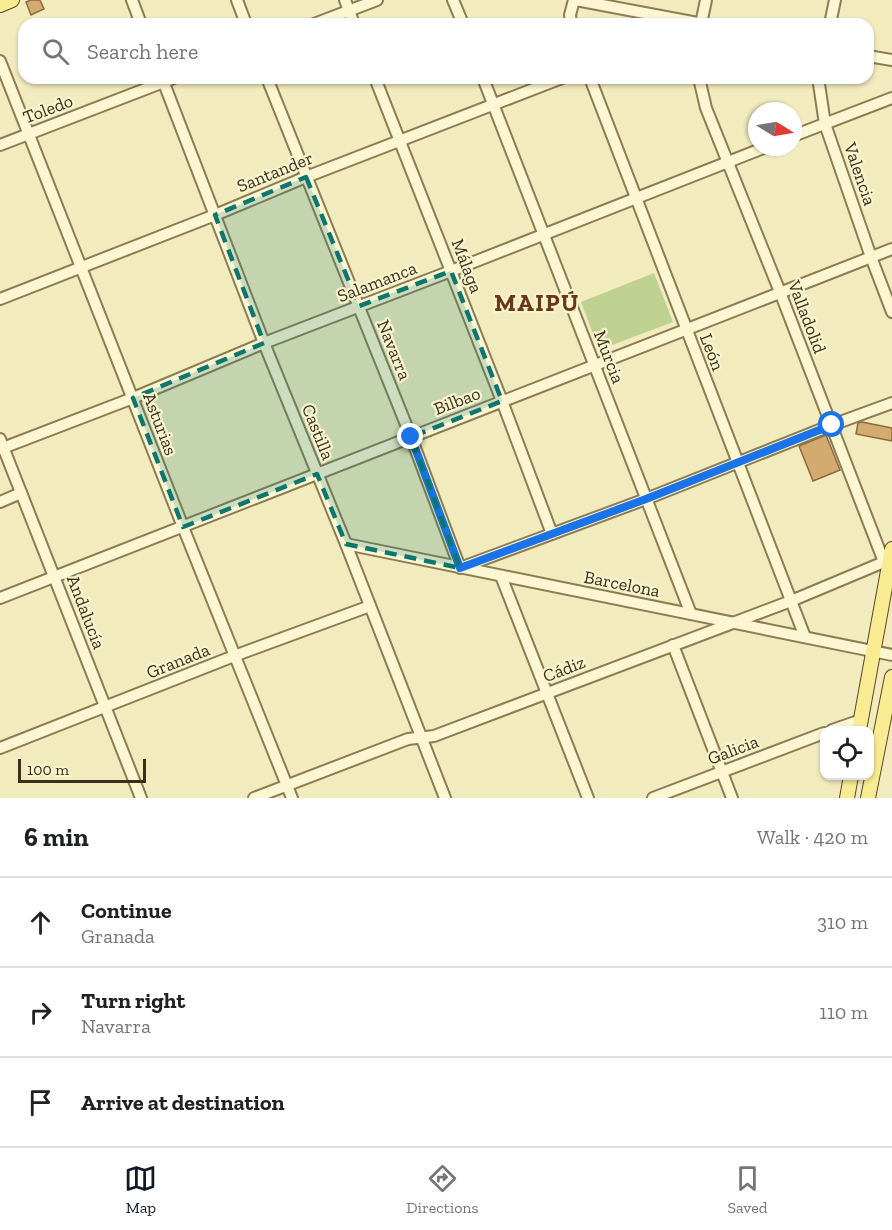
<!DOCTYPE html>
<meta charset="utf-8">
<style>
body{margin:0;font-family:"Zilla Slab",serif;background:#f2f2f2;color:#202124}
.controls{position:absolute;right:18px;bottom:18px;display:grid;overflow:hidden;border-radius:12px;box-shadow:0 2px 4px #0004}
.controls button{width:54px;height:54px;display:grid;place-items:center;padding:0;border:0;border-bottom:2px solid #e0e0e0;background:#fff;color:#202124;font:30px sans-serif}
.compass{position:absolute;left:748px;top:102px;width:54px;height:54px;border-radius:50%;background:#fff;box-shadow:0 2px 4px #0004;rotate:101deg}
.scale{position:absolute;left:18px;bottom:15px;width:128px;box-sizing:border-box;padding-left:6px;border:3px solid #3a2f1b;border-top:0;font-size:16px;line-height:21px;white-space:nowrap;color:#3a2f1b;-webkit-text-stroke:4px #f8f4ce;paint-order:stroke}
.stop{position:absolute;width:18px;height:18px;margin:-14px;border:4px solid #1a73e8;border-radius:50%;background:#fff}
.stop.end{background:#1a73e8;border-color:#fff;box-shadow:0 2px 6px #0008}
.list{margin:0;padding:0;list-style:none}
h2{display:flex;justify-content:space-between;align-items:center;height:78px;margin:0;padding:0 24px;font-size:26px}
h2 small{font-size:20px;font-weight:400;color:#757577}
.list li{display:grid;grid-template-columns:39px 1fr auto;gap:18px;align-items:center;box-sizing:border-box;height:90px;padding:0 24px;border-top:2px solid #e0e0e0}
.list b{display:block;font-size:22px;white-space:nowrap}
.list p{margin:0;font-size:20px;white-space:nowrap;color:#757577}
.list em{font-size:20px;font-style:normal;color:#757577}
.icon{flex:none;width:33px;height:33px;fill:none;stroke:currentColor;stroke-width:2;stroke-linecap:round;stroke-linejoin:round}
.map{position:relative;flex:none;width:892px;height:798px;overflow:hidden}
.search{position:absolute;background:#fff;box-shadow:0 2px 4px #0004;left:18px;right:18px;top:18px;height:66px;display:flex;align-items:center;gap:15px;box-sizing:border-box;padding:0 21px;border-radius:18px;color:#757577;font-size:22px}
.sheet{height:348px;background:#fff}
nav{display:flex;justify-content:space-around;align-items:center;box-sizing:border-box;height:84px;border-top:2px solid #e0e0e0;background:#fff;font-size:16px;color:#757577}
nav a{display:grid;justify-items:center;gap:3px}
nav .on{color:#111827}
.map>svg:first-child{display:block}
.green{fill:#bed191}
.building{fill:#d3ab70;stroke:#8d6939;stroke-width:1.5}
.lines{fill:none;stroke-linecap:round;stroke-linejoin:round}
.minor-casing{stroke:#8c7c55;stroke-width:14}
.major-casing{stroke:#59482a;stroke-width:16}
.minor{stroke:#fcf6d2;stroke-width:10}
.major{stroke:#f9eb92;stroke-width:14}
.route{stroke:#1a73e8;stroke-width:8}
.marked{fill:#0f766e;fill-opacity:0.2;stroke:#0f766e;stroke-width:4.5;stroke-dasharray:12 8;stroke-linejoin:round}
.labels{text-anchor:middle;stroke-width:4.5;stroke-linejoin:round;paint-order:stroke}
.street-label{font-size:18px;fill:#3a2f1b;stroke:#f8f4ce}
.district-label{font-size:24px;font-weight:bold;letter-spacing:1.5px;fill:#6a3717;stroke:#f8f4ce}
</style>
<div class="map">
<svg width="892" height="798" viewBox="0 0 892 798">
<rect width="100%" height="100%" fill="#f2ebbe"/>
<!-- green -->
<polygon class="green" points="654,273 673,322 599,350 581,302"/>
<!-- building -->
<g class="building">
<polygon points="31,0 40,0 44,9 31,15 26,2"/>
<polygon points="862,422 892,428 892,441 856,434 858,423"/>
<polygon points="826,435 840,470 813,481 799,446"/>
</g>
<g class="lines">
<!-- minor casing -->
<g class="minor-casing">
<g id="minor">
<polyline points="132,0 141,24"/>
<polyline points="237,0 246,24"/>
<polyline points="345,0 354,24"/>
<polyline points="453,0 463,24"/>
<polyline points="576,0 703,24"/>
<polyline points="314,24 377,0"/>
<polyline points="571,24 570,15 574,0"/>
<polyline points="701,24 706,0"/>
<polyline points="830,24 835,0"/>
<polyline points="868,56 892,60"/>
<polyline points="0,61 183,527 292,798"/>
<polyline points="162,78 264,343 346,544 445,798"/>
<polyline points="267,78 411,437 460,568 646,499 832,425 892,403"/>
<polyline points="375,78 502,401 552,534"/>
<polyline points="483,78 691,614"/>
<polyline points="590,78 805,637"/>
<polyline points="699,78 706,108 780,292 884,562 889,564"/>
<polyline points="820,78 819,84 825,124 871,257 892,312"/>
<polyline points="793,136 892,98"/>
<polyline points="0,145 174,78"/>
<polyline points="0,299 215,215 306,177 562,78"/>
<polyline points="0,439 141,798"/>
<polyline points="0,449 133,398 264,343 451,271 766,147"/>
<polyline points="0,502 21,493"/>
<polyline points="346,544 892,655"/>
<polyline points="501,576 588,798"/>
<polyline points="0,598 892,249"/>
<polyline points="673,645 732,798"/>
<polyline points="832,730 861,720"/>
<polyline points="0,748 234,656 370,606"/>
<polyline points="254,798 408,739 434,736 791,601 884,562"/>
<polyline points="653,798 824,733"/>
</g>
</g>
<!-- major casing -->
<g class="major-casing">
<g id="major">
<polyline points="0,5 12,0"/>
<polyline points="859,730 892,549"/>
<polyline points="847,798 851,776"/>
<polyline points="868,798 892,677"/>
</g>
</g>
<!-- minor -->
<use href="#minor" class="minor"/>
<!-- major -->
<use href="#major" class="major"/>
</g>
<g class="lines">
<!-- route -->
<polyline class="route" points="411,437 460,568 646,499 832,425"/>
</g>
<!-- marked area -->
<path class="marked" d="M 306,177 L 359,306 L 451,271 L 502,401 L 411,437 L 460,568 L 346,544 L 317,474 L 183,527 L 133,398 L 264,343 L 215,215 Z"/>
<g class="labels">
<!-- street labels -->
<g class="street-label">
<text transform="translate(48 109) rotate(-21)" y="6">Toledo</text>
<text transform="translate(275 172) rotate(-22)" y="6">Santander</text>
<text transform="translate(860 174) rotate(71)" y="6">Valencia</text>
<text transform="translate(467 266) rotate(69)" y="6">Málaga</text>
<text transform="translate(377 282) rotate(-21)" y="6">Salamanca</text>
<text transform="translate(807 317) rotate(69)" y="6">Valladolid</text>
<text transform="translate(394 350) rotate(68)" y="6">Navarra</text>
<text transform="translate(712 352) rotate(69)" y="6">León</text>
<text transform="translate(609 357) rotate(69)" y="6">Murcia</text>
<text transform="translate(457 401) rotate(-21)" y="6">Bilbao</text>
<text transform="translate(160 424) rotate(69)" y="6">Asturias</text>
<text transform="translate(318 432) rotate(68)" y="6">Castilla</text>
<text transform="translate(622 584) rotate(11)" y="6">Barcelona</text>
<text transform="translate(86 612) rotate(69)" y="6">Andalucía</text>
<text transform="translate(178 661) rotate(-22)" y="6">Granada</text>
<text transform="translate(564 669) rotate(-21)" y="6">Cádiz</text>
<text transform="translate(733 750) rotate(-21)" y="6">Galicia</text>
</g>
<!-- district labels -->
<g class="district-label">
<text x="537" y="311">MAIPÚ</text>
</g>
</g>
</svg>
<div class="controls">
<button><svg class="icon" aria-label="locate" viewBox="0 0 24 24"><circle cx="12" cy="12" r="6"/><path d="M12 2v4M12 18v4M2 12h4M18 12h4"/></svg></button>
</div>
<svg class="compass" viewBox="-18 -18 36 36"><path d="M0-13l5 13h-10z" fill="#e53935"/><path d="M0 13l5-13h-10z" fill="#757577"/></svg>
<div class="scale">100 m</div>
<div class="stop" style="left:832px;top:425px"></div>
<div class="stop end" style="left:411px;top:437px"></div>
<div class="search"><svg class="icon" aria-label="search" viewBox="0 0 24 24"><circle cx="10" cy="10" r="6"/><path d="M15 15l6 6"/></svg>Search here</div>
</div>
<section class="sheet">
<h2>6 min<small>Walk · 420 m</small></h2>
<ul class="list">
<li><svg class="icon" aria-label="ahead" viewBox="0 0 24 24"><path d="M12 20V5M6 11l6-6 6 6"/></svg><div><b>Continue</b><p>Granada</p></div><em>310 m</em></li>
<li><svg class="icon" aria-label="right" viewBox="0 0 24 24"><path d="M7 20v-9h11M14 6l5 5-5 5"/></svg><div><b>Turn right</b><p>Navarra</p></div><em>110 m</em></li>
<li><svg class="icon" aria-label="arrive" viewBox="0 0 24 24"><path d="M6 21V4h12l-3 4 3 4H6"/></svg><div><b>Arrive at destination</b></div></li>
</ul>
</section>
<nav>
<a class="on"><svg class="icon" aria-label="map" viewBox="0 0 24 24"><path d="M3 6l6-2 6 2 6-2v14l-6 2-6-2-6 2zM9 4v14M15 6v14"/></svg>Map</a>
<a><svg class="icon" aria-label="directions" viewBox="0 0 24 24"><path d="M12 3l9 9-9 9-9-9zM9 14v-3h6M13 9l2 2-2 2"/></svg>Directions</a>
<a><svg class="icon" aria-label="saved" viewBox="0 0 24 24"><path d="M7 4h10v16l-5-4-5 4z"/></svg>Saved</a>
</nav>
